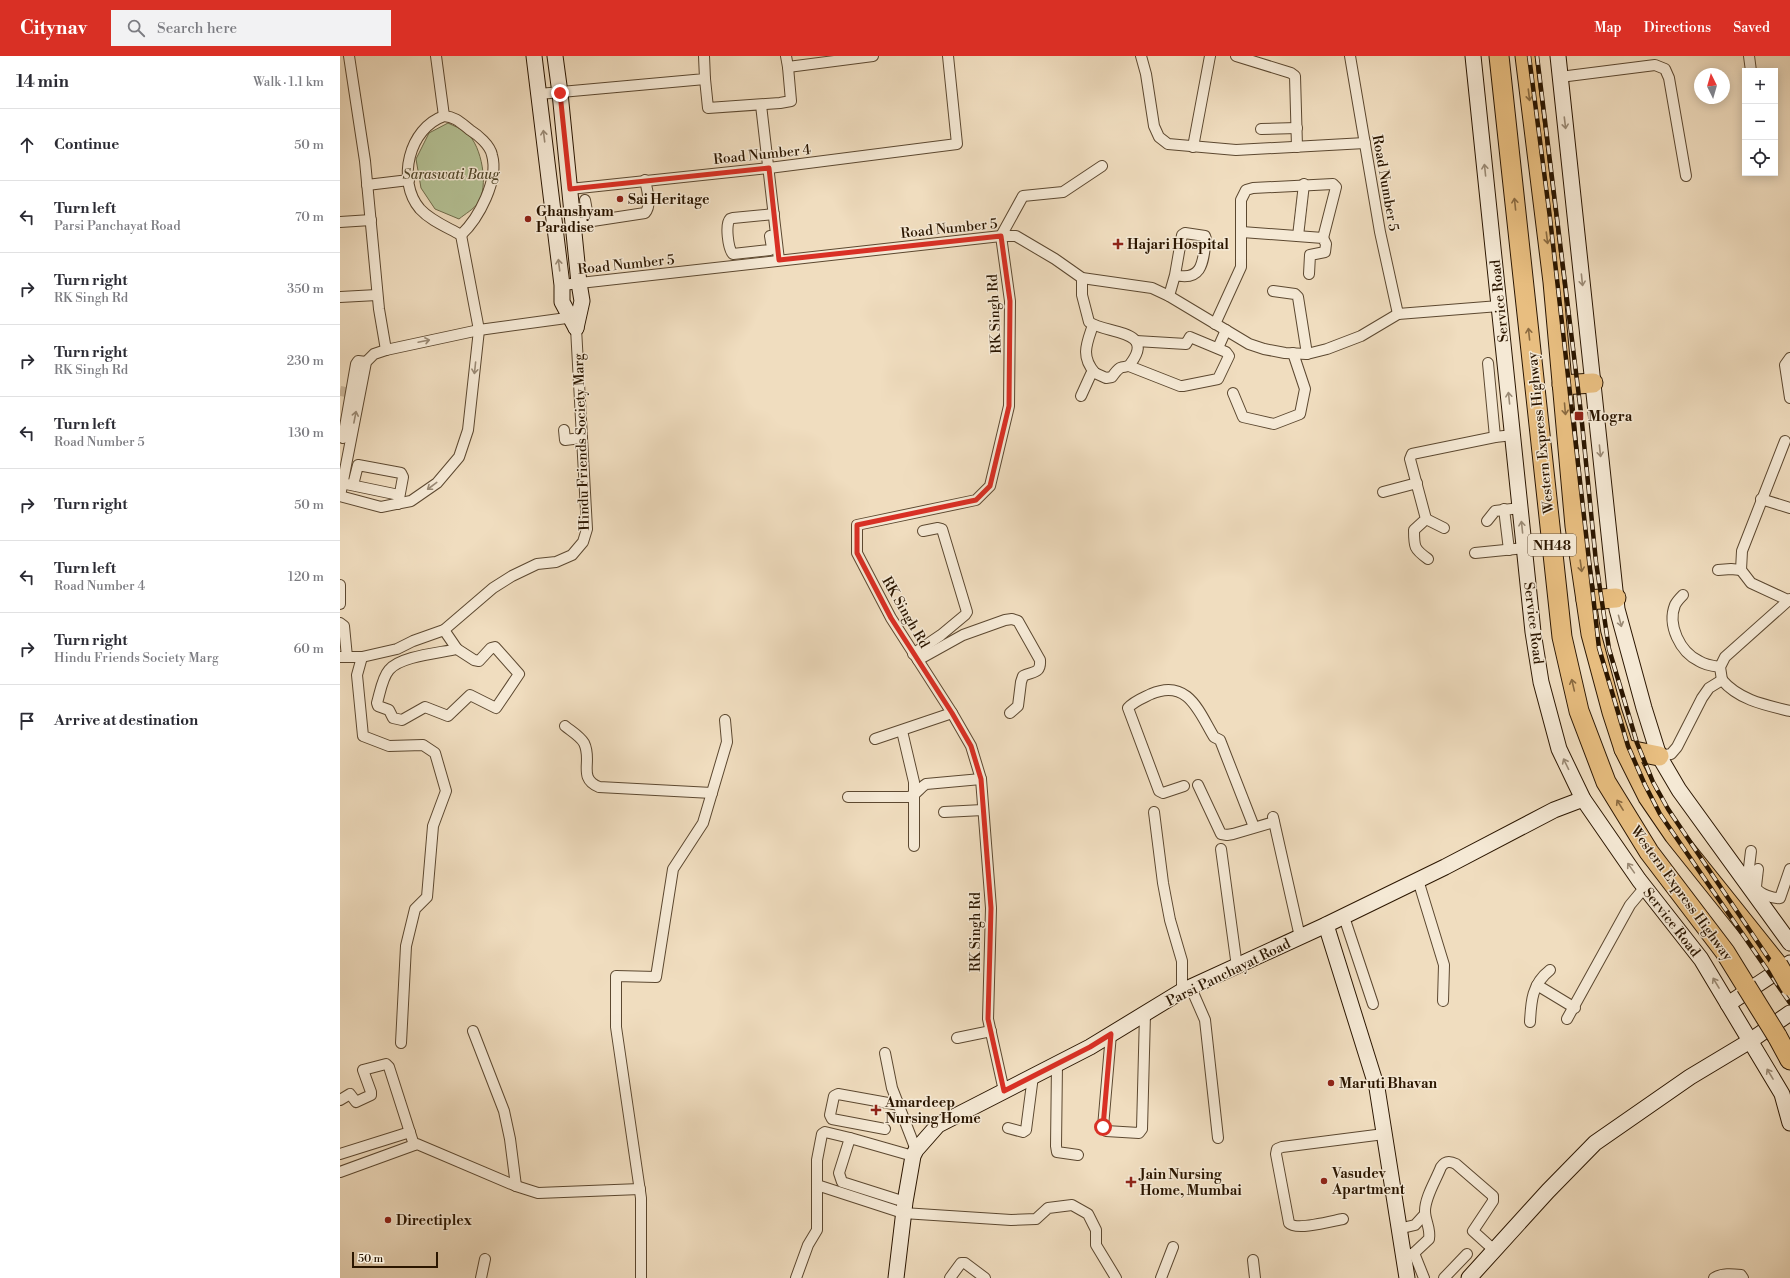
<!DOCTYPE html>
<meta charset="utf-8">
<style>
body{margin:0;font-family:"Libre Bodoni",serif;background:#f2f2f3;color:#2b2b33}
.controls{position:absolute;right:12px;top:12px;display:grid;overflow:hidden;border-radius:0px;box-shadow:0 2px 10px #0003}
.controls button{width:36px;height:36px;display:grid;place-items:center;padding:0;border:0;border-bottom:1px solid #e1e1e2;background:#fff;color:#2b2b33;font:20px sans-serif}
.compass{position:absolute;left:1354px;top:12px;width:36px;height:36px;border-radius:50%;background:#fff;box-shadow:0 2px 10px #0003;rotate:355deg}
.scale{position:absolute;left:12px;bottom:10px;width:86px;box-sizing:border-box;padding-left:4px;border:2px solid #2b1600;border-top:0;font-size:11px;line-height:14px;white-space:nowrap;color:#2b1600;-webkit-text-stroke:3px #f5e9d5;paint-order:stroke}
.stop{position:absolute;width:12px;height:12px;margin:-9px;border:3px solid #d93025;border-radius:50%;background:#fff}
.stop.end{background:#d93025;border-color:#fff;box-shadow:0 1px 4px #0008}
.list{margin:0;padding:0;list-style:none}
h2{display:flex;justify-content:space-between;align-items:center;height:52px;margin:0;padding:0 16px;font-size:17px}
h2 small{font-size:13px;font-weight:400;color:#7c7c81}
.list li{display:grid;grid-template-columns:26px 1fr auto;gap:12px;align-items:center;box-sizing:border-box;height:72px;padding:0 16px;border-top:1px solid #e1e1e2}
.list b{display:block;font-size:15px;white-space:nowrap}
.list p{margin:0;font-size:13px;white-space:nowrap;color:#7c7c81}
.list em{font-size:13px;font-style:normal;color:#7c7c81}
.icon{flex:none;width:22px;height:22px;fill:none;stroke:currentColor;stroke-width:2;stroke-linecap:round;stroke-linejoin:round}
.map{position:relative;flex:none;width:1450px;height:1222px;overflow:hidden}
header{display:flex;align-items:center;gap:24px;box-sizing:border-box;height:56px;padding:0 20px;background:#d93025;color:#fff}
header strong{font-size:19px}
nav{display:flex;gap:22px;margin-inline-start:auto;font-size:14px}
.search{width:280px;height:36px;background:#f2f2f3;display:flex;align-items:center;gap:10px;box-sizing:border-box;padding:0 14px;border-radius:0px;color:#7c7c81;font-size:15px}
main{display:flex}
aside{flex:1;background:#fff}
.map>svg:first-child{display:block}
.green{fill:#b5c296;stroke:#706c4b}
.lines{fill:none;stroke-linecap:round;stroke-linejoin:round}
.street-tunnel{stroke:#c9b599;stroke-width:10;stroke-dasharray:10 5;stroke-linecap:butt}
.street-casing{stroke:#5c4830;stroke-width:12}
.secondary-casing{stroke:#2b1600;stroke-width:17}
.highway-casing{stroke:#2b1600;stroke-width:21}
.street{stroke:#f5e9d5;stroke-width:10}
.secondary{stroke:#f5e9d5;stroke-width:15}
.highway{stroke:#e8be80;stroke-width:19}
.rail-casing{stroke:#2b1600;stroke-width:4.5}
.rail{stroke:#f5e9d5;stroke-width:3;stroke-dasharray:9;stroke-linecap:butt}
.highway-bridge-casing{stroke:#2b1600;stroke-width:21;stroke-linecap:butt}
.highway-bridge{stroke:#e8be80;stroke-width:19}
.oneway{stroke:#8a6a40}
.oneway2{stroke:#9a8a75}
.route{stroke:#d93025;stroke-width:5}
.poi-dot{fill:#8f2418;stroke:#f5e9d5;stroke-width:1.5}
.labels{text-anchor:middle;stroke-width:3;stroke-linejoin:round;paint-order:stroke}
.shield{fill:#f5e9d5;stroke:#685540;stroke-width:1}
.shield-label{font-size:13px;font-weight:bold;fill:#2b1600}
.street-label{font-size:14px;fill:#2b1600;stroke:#f5e9d5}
.park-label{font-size:14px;font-style:italic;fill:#544a2d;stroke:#f5e9d5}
.poi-label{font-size:14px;font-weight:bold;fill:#2b1600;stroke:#f5e9d5;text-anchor:start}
</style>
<header>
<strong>Citynav</strong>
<div class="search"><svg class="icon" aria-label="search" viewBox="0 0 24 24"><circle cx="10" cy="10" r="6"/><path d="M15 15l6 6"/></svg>Search here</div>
<nav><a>Map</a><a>Directions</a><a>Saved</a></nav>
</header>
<main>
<aside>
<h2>14 min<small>Walk · 1.1 km</small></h2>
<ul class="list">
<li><svg class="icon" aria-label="ahead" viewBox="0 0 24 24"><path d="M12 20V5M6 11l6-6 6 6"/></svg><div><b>Continue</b></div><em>50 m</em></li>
<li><svg class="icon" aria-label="left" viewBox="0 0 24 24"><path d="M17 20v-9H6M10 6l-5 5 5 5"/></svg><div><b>Turn left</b><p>Parsi Panchayat Road</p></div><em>70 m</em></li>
<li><svg class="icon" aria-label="right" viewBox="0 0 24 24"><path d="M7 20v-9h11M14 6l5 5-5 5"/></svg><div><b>Turn right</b><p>RK Singh Rd</p></div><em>350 m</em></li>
<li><svg class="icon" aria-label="right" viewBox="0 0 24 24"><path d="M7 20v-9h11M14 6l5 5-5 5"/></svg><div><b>Turn right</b><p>RK Singh Rd</p></div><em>230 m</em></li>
<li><svg class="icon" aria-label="left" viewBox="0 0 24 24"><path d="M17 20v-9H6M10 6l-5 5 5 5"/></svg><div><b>Turn left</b><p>Road Number 5</p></div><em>130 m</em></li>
<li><svg class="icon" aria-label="right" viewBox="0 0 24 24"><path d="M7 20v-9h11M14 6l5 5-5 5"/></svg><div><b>Turn right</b></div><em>50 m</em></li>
<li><svg class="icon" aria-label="left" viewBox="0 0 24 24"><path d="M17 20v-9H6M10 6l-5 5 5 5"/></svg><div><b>Turn left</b><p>Road Number 4</p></div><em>120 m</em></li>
<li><svg class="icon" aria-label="right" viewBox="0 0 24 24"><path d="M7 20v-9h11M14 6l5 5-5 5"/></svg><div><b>Turn right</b><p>Hindu Friends Society Marg</p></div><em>60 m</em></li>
<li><svg class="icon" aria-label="arrive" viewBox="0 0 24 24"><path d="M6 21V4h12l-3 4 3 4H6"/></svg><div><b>Arrive at destination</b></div></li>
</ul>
</aside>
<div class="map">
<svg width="1450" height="1222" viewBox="0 0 1450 1222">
<rect width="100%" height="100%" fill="#f0ddbf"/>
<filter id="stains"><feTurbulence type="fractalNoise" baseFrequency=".005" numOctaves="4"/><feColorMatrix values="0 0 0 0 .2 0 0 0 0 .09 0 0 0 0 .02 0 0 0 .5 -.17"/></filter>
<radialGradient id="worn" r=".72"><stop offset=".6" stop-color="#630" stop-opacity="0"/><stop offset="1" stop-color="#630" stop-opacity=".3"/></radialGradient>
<!-- green -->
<path class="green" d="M 108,67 C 114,70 122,73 127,77 C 142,90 149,131 138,147 C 134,153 125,158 119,163 L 95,153 L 81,132 L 76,103 L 89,77 Z"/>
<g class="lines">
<!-- street-tunnel -->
<polyline class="street-tunnel" points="0,335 10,337"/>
<!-- street casing -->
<g class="street-casing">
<g id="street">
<polyline points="9,0 25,105 39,253 46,294"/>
<polyline points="96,0 104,60"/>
<polyline points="446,0 448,11 533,0"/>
<polyline points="801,0 806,18 814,70 819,81 828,88 896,94 1025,87"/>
<polyline points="896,0 951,17 955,20 957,91"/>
<polyline points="1010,0 1040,176 1058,258"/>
<polyline points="1409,0 1411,15"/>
<polyline points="1220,21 1315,9 1325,13 1329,22 1346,120"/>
<polyline points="365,23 368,52 440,47 451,45 448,11"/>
<polyline points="199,38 365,23 364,0"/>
<polyline points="421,49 439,204"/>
<path d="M 104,60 C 116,61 121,67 130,74 C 138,79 150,89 152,99 C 159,124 139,162 121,179 C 107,171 91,165 80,153 C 56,125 69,72 104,60 Z"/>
<polyline points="921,73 957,72"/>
<polyline points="853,91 870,0"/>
<polyline points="27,129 69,124"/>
<polyline points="230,133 429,112 617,88 608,0"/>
<polyline points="245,144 249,166"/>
<polyline points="0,166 31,164"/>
<path d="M 233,168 L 305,157 C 312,149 307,134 305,124"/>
<polyline points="902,176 983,182 986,188 985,196 970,199 969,218"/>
<path d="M 430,180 L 432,192 L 430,194 L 393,198 C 388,193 385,168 390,163 L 393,162 L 434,158"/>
<polyline points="958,180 964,128"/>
<polyline points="222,229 661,180 676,180 715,203 742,222 812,232 829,240 909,288 924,293 945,297 967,298 987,293 1021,280 1058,258 1159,250"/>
<polyline points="933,235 955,238 958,241 967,298"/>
<path d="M 829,240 L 835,219 C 864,226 863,203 866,183 L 865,180 L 845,177 L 842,179 L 835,219"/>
<polyline points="0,241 37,239"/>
<polyline points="875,268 901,211 901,144 906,134 913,132 993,128 996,131 995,135 983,182"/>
<path d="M 753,269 C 747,287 740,300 755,317"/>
<polyline points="878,292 886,274"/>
<polyline points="1450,302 1445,309 1450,342"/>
<polyline points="1148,307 1155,381"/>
<polyline points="789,310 840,330 843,330 878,323 889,300 886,296 850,281 846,288 796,285"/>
<polyline points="893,337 903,361 934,368 960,358 965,333 953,297"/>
<path d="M 741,340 L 751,318 L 755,317 L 766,322 L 772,321 C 774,318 777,314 780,312 C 785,310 788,312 791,307 C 816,273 765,278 749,266 L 742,239 L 742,222"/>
<polyline points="224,374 225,384 241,382"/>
<polyline points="3,382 16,308 18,305 26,306"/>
<polyline points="1445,385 1402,495 1401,514 1411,527 1450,545"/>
<polyline points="6,428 59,439"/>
<polyline points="13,429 18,409 61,417 63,421 58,448"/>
<polyline points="1043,436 1077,427"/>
<polyline points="0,440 41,451 71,445 97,427 119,401 128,374 139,274 121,179"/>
<polyline points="0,440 26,306 34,298 46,294 139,274 234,261"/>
<polyline points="1421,443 1450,452"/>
<polyline points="1164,453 1169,494"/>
<polyline points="1086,463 1104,472"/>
<polyline points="1147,465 1155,455 1180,452"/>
<polyline points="1135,497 1185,492"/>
<path d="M 1088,503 C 1074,493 1074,491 1074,474 L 1086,463 L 1070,403 L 1072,398 L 1155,381 L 1173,379"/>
<polyline points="1378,514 1391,513 1401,514"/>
<polyline points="0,529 0,548"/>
<path d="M 1343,539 C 1340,542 1337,545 1335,549 C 1327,569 1340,596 1359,605 C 1365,609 1373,610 1380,611"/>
<polyline points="0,567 4,570 7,601"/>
<polyline points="104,574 117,593"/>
<path d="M 155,591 L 179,618 L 156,652 L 130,639 L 108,660 L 85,651 L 62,664 L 53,662 L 49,654 L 38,650 L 37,647 C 40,637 42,622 49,614 C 60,600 100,597 117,593 L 134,604 L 139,605 L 151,592 Z"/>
<polyline points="573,598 601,579 625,559 627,556 602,473 598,472 583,475"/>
<polyline points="0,601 22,601 57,593 73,585 104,574 153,532 172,520 197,508 216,506 232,499 243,486 247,473 236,272"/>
<polyline points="22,601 17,619 23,680 49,690 83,689 95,697 106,735 93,770 87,841 75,853 66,890 61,987"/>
<path d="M 578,604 L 623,579 L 665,564 L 672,563 L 678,565 L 700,604 C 701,618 693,615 683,620 L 681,626 L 678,650 L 670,657"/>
<polyline points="1382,624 1380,611 1385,601 1450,543"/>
<path d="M 1382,624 C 1399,644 1425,649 1450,655"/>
<path d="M 225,670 C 231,675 240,680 244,687 C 253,705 237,722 259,731 L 372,737"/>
<polyline points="562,675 574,726 574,790"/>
<polyline points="535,683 612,657"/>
<polyline points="1319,700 1331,698 1337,691 1362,642 1369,632 1382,624"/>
<polyline points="858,729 881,778 887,779 893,778 934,766"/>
<path d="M 844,730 L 823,737 L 819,735 L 788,652 C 794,645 803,642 811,638 C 848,622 859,656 874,681 L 880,684 L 914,771"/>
<path d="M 508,741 L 568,741 C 576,740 579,732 586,728 L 641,723"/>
<polyline points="604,756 643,754"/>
<polyline points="814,756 823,827 830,864 842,905 842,935"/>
<polyline points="933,761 960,881"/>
<polyline points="881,793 897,911"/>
<polyline points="1078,824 1104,909 1103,945"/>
<polyline points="1407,828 1411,795"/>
<path d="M 1416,832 C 1420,838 1433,843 1440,842 L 1450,813"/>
<polyline points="1415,839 1418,813"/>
<polyline points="1004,861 1033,948"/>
<polyline points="1197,929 1235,952"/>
<polyline points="851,932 865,964 878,1082"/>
<polyline points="1227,963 1290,849 1305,831"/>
<path d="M 1190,966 C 1191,945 1192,928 1210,914"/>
<polyline points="133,975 164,1055 170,1083 176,1130"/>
<polyline points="771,978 763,1071 766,1075 799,1077 802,1073 805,958"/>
<polyline points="617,982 651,975"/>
<polyline points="545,997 552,1032 576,1094"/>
<polyline points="717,1008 716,1090 717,1096 738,1099"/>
<polyline points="664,1035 648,963 651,852 641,723 631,690 612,657 551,562 517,497 517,469 636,444 650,430 669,350 670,245 661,180 683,140 723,136 762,110"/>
<polyline points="0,1044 10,1038 16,1046 31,1039 31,1036 23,1014 46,1008 49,1011 74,1089"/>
<polyline points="668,1072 683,1076 686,1074 693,1020"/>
<polyline points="545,1073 492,1063 490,1059 494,1040 498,1038 559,1049"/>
<polyline points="0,1098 70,1076"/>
<polyline points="0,1116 77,1088 176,1130 198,1137 300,1133"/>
<polyline points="477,1129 563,1157 671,1164 696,1163 708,1152 732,1149 748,1158 756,1174 756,1189 776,1222"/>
<polyline points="565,1146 502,1126 499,1117 510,1082 573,1100"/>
<path d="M 1003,1163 C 992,1165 956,1175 949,1167 L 936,1098 L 937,1093 L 942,1091 L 1044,1078"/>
<polyline points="1058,1173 1075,1169 1085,1158"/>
<polyline points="1074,1197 1084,1222"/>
<path d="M 1063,1202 L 1074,1197 L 1089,1183 C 1091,1173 1085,1165 1085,1155 C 1085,1141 1096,1124 1101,1111 C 1105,1105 1110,1105 1116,1108 L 1153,1140 L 1153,1145 L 1133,1175 L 1154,1194"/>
<polyline points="913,1204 915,1222"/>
<polyline points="141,1222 145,1203"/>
<polyline points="301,1222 301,1142 276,971 276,920 316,921 333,813 363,767 387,686 385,664"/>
<polyline points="456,1222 468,1189 477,1174 477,1104 482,1078 485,1076 510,1082"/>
<polyline points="610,1222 621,1207 625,1207 645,1222"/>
<polyline points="821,1222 833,1191"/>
<polyline points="1104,1222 1127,1198"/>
<path d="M 1374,1222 C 1382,1217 1392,1218 1401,1219 L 1403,1222"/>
</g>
</g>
<!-- secondary casing -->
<g class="secondary-casing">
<g id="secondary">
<polyline points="194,0 222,229 222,246 236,272"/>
<polyline points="215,0 220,37 239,227 242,245 236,272"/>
<polyline points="1133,0 1193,576 1201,626 1219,693 1243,743 1299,824 1361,903 1442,1038 1450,1067"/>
<polyline points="1218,0 1277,553 1304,652 1319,700 1339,734 1450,887"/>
<polyline points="986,869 1037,1032 1067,1222"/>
<polyline points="1388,948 1450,907"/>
<polyline points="556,1222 565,1146 573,1100 576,1094 598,1069 750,991 842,935 986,869 1105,811 1214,754 1243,743"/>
<polyline points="1129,1222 1208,1135 1255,1087 1350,1021 1410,985 1450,957"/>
</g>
</g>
<!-- highway casing -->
<g class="highway-casing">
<g id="highway">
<polyline points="1159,0 1222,581 1239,655 1266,726 1309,796 1385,896 1406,930"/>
<polyline points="1185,0 1213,226 1235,470 1251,578 1272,656 1284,693 1308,741 1334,779 1438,909"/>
<polyline points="1222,329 1253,327"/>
<polyline points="1246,544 1276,542"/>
<polyline points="1284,693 1319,700"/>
<polyline points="1437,980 1450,1004"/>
</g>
</g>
<!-- street -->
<use href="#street" class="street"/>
<!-- secondary -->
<use href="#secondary" class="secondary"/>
<!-- highway -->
<use href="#highway" class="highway"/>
<!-- rail casing -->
<g class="rail-casing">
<g id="rail">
<polyline points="1189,0 1210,162 1259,592 1288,690 1305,729 1320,758 1450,947"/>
<polyline points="1197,0 1241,357 1256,506 1269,593 1297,687 1313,726 1328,753 1450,934"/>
</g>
</g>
<!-- rail -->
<use href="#rail" class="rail"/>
<!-- highway-bridge casing -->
<g class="highway-bridge-casing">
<g id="highway-bridge">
<polyline points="1438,909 1450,930"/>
<polyline points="1406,930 1437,980"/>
</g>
</g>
<!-- highway-bridge -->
<use href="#highway-bridge" class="highway-bridge"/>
</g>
<!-- one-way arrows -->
<defs><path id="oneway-shaft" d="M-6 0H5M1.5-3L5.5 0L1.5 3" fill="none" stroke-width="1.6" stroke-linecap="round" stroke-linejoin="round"/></defs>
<g class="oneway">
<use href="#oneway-shaft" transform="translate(1189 39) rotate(83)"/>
<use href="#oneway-shaft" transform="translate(1175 148) rotate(-96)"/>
<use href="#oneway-shaft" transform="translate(1207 182) rotate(83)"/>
<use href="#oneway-shaft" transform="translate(1189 278) rotate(-96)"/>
<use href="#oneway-shaft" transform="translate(1225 353) rotate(85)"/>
<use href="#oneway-shaft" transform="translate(1241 510) rotate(82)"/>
<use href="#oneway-shaft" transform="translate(1233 629) rotate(-103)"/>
<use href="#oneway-shaft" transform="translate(1280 749) rotate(-122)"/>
</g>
<g class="oneway2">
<use href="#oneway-shaft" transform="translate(1225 67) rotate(83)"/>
<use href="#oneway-shaft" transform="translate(204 80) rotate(-97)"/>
<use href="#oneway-shaft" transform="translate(1145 114) rotate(-96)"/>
<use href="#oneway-shaft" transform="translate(219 209) rotate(-97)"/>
<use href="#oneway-shaft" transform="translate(1242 224) rotate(84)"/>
<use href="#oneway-shaft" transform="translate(84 285) rotate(-12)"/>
<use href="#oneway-shaft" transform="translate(135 312) rotate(96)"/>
<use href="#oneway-shaft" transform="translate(1169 342) rotate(-96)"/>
<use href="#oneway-shaft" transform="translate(15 361) rotate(-79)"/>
<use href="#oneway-shaft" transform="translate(1260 395) rotate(84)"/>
<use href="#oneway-shaft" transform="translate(92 430) rotate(143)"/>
<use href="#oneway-shaft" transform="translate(1182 471) rotate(-96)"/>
<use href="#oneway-shaft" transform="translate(1280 565) rotate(75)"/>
<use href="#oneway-shaft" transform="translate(1226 708) rotate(-116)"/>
<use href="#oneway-shaft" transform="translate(1291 812) rotate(-125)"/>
<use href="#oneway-shaft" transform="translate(1376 927) rotate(-121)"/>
<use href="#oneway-shaft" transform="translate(1430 1018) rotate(-121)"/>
</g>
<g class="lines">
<!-- route -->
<polyline class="route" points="220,37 230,133 429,112 439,204 661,180 670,245 669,350 650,430 636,444 517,469 517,497 551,562 612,657 631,690 641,723 651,852 648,963 664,1035 750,991 771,978 763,1071"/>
</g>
<!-- markers -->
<g class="poi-dot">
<circle cx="280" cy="143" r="4"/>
<circle cx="188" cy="163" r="4"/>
<path d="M776 182h4v4h4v4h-4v4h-4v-4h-4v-4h4z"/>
<rect x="1234" y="355" width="10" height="10" rx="2"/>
<circle cx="991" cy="1027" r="4"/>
<path d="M534 1048h4v4h4v4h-4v4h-4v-4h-4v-4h4z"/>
<circle cx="984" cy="1125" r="4"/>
<path d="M789 1120h4v4h4v4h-4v4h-4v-4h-4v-4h4z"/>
<circle cx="48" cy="1164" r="4"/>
</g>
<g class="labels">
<!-- shield labels -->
<rect class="shield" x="1188" y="478" width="48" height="22" rx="3"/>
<g class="shield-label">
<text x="1212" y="494">NH48</text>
</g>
<!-- street labels -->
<g class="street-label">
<text transform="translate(422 98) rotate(-6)" y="5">Road Number 4</text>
<text transform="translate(1046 127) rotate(80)" y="5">Road Number 5</text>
<text transform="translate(609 172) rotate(-6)" y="5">Road Number 5</text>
<text transform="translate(286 208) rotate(-6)" y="5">Road Number 5</text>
<text transform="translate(1159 245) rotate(-96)" y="5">Service Road</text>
<text transform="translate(654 258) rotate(-93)" y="5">RK Singh Rd</text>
<text transform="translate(1200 377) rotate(-96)" y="5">Western Express Highway</text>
<text transform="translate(241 386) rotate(-92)" y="5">Hindu Friends Society Marg</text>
<text transform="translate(566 556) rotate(60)" y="5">RK Singh Rd</text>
<text transform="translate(1194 567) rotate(83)" y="5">Service Road</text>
<text transform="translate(1342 837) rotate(54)" y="5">Western Express Highway</text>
<text transform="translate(1332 866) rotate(52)" y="5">Service Road</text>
<text transform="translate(635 876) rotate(-90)" y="5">RK Singh Rd</text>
<text transform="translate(888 916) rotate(-26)" y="5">Parsi Panchayat Road</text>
</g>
<!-- park labels -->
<g class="park-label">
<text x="111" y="123">Saraswati Baug</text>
</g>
<!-- poi labels -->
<g class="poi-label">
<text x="288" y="148">Sai Heritage</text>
<text x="196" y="160">Ghanshyam<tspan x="196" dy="16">Paradise</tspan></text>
<text x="787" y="193">Hajari Hospital</text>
<text x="1248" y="365">Mogra</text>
<text x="999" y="1032">Maruti Bhavan</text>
<text x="545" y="1051">Amardeep<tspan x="545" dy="16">Nursing Home</tspan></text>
<text x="992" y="1122">Vasudev<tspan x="992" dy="16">Apartment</tspan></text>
<text x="800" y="1123">Jain Nursing<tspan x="800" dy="16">Home, Mumbai</tspan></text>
<text x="56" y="1169">Directiplex</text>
</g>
</g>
<rect width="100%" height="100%" filter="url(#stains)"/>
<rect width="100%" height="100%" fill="url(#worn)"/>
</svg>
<div class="controls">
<button>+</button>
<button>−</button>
<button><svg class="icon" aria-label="locate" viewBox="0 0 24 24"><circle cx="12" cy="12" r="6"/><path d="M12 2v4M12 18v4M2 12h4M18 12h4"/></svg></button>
</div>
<svg class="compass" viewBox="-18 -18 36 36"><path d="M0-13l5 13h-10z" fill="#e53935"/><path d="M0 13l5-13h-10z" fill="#7c7c81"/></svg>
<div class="scale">50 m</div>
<div class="stop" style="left:763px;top:1071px"></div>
<div class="stop end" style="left:220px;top:37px"></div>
</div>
</main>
